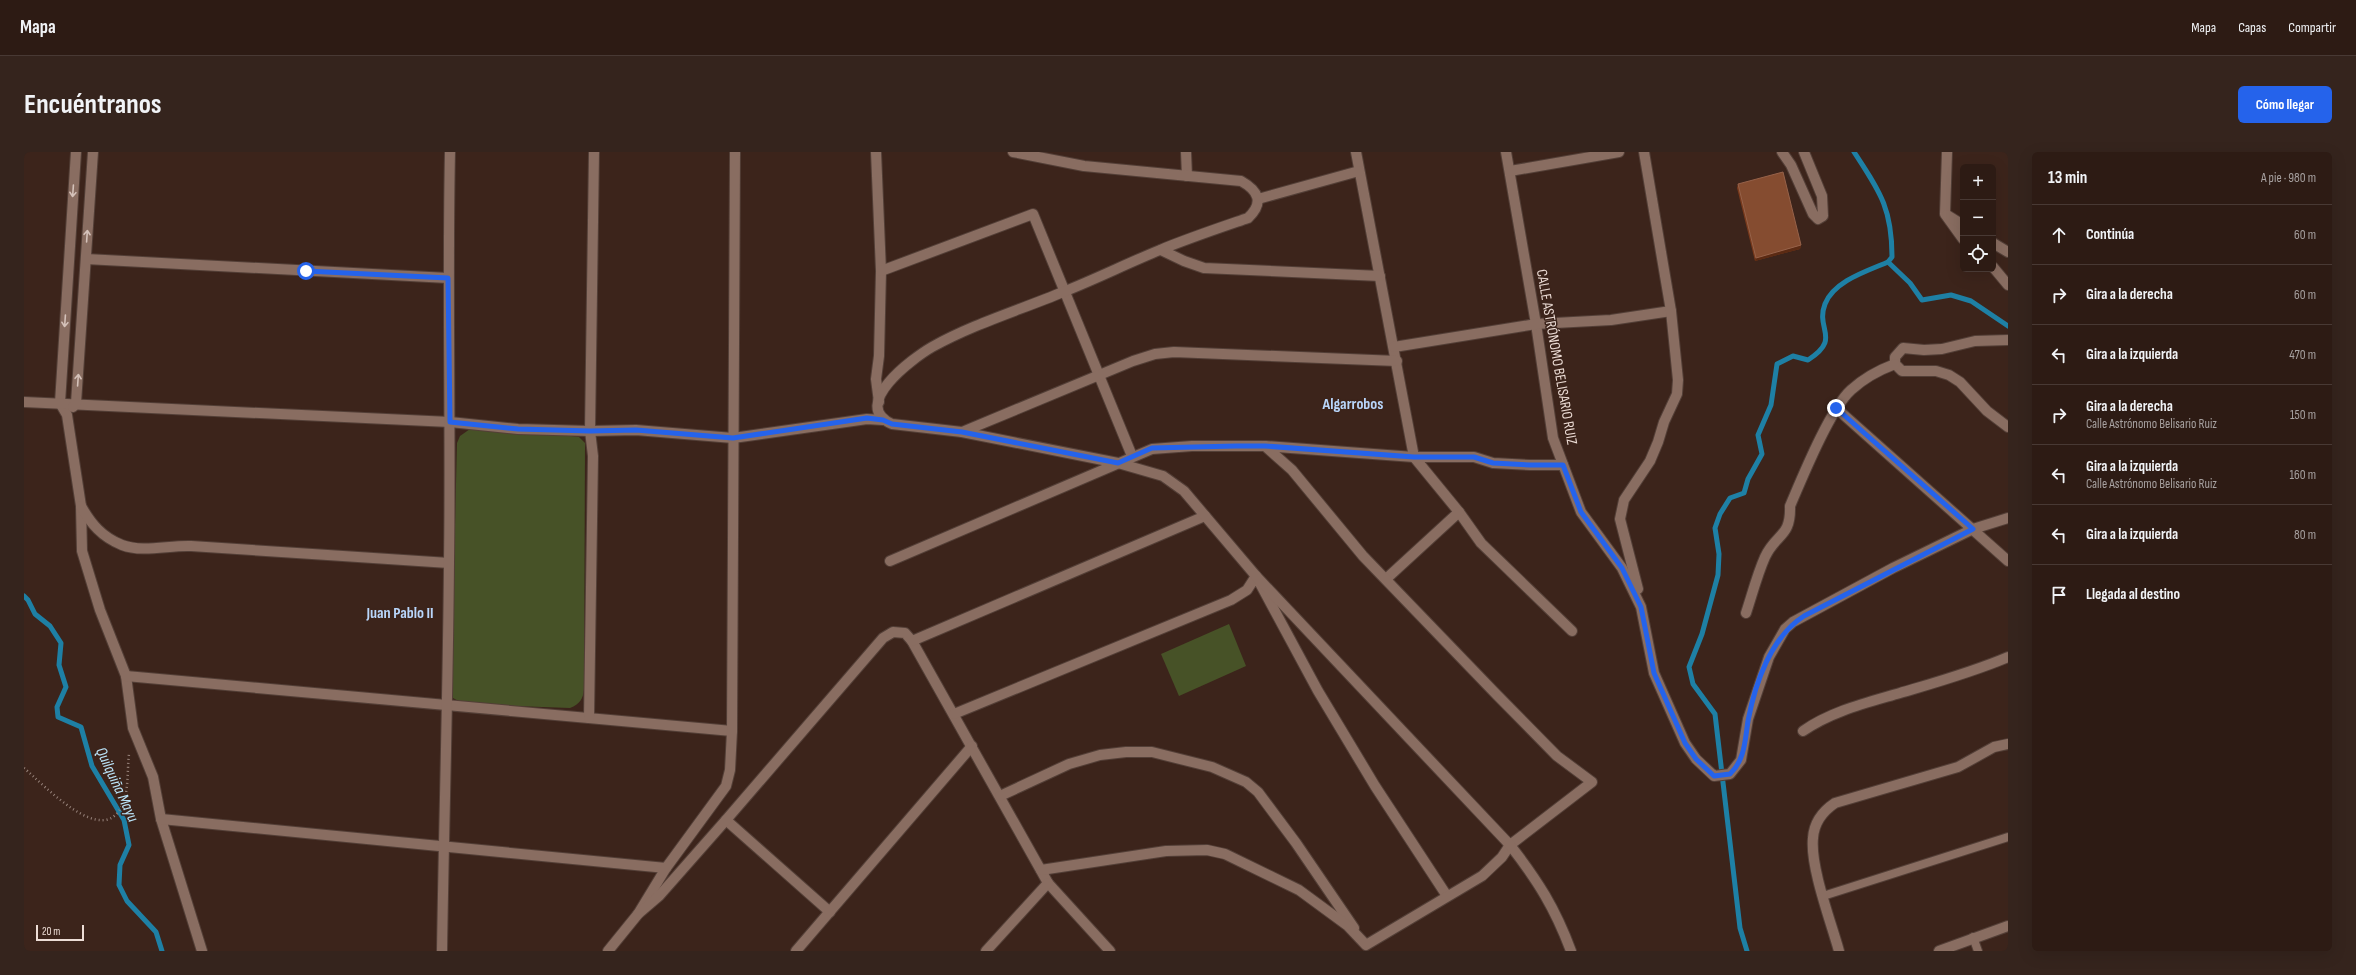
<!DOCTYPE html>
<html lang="es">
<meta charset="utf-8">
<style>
body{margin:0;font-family:"Sofia Sans Condensed",sans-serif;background:#35241d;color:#f1f3f6}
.controls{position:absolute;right:12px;top:12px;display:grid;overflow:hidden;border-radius:6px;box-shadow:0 4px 16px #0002}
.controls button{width:36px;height:36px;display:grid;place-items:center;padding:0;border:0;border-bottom:1px solid #483934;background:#2d1b14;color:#f1f3f6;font:20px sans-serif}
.scale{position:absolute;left:12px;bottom:10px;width:48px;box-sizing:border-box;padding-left:4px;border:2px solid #edddd6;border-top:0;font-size:11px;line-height:14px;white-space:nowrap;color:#edddd6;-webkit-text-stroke:3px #3c241b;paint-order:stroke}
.stop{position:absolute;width:12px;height:12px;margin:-9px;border:3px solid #2563eb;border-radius:50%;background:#fff}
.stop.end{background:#2563eb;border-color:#fff;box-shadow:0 1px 4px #0008}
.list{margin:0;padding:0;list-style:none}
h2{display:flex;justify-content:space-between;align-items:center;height:52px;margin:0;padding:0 16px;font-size:17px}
h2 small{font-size:13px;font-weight:400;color:#a7a1a0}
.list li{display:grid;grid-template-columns:26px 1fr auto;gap:12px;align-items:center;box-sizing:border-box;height:60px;padding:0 16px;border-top:1px solid #483934}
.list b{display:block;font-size:15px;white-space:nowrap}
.list p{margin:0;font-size:13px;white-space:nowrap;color:#a7a1a0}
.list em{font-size:13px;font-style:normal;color:#a7a1a0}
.icon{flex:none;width:22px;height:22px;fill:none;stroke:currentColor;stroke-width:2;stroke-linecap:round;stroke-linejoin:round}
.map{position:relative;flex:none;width:1984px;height:799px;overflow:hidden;border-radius:6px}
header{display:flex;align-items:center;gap:24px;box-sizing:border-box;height:56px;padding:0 20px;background:#2d1b14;border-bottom:1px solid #483934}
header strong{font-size:19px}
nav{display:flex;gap:22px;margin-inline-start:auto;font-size:14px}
.intro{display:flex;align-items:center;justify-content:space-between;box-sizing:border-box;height:96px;padding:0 24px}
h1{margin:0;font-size:28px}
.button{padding:10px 18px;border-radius:6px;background:#2563eb;color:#fff;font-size:14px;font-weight:700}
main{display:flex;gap:24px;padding:0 24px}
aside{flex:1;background:#2d1b14;border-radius:6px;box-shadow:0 4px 16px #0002}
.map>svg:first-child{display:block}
.green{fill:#475227}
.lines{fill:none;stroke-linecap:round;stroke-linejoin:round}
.stream{stroke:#1e80a5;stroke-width:5}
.lane-casing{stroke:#533f37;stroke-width:10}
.street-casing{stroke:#533f37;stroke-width:12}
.secondary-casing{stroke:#533f37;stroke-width:12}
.path{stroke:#98847c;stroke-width:2.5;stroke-dasharray:1 3;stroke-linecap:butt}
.lane{stroke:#896d61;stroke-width:8}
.street{stroke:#896d61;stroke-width:10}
.secondary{stroke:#896d61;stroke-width:10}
.wall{fill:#793a1c}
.shaded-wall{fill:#5b2a13}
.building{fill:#854c30;stroke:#96624a}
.oneway{stroke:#d4c1b9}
.route{stroke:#2563eb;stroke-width:5}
.labels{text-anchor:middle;stroke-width:3;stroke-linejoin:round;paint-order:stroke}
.street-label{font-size:15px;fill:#edddd6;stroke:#3c241b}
.neighbourhood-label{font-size:16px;font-weight:bold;fill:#b9d6fb;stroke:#3c241b}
.water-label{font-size:16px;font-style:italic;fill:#bbe5fa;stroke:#3c241b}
</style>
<header>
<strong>Mapa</strong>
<nav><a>Mapa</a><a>Capas</a><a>Compartir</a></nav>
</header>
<div class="intro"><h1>Encuéntranos</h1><a class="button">Cómo llegar</a></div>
<main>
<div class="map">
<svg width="1984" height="799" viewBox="0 0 1984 799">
<rect width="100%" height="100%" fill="#3c241b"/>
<!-- green -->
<g class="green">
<path d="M 446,277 L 547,284 L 555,285 L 561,291 L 560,537 C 559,547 556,552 546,556 L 440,552 L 429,546 L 427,536 L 433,291 L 436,284 Z"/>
<polygon points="1205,472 1222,514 1155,544 1137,502"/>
</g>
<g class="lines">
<!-- stream -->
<g class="stream">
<path d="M 1830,0 C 1856,40 1868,56 1868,105 L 1864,110 L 1886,131 L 1898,148 L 1927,143 L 1947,149 L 1984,174"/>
<polyline points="0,444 4,448 11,462 26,474 37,491 35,513 42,535 33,555 34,565 57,575 68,614 100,668 105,693 96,713 95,733 103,749 132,780 138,799"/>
<path d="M 1723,799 L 1716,776 L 1691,562 L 1669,532 L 1665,515 L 1678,482 L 1694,423 L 1695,402 L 1691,376 L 1696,362 L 1706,346 L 1720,341 L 1724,327 L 1738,302 L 1734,283 L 1747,253 L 1753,212 L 1769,204 L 1784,208 C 1818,186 1791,178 1801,152 C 1810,129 1843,119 1864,110"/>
</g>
<!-- lane casing -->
<g class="lane-casing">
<g id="lane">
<polyline points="1799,744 1984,685"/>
<polyline points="1949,785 1954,799"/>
</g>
</g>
<!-- street casing -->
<g class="street-casing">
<g id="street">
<polyline points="52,0 36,251 43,263 57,354 58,399 76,458 102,524 109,576 129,625 137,667 178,799"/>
<polyline points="852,0 857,119 855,204 852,227 855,250"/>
<polyline points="1162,0 1163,24"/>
<polyline points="1332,0 1390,305 1435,360 1457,391 1548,479"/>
<polyline points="1482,0 1512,172 1529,286 1557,360 1598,416 1617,455 1630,521 1661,591 1672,607 1690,624 1706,622 1717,608 1724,567 1745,505 1761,477 1769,470 1869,416 1949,377 1984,366"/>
<polyline points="1758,0 1767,13 1789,62 1794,67 1799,64 1798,44 1780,0"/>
<polyline points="1923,0 1921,62 1939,87"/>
<polyline points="1486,19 1595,0"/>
<polyline points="1234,47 1335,19"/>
<polyline points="1923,63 1939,73"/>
<polyline points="1969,91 1984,100"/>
<polyline points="1137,98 1160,109 1180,116 1356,124"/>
<polyline points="62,107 424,126"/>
<polyline points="1969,115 1984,133"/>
<polyline points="857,119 1009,62 1108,304"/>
<polyline points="1984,188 1951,189 1918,197 1900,198 1879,196 1871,205 1871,212 1878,219 1912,219 1925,223 1936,230 1963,259 1984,275"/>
<polyline points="1370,195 1512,172 1587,168 1647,159"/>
<polyline points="0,250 426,270 494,277 566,279 612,278 709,286 843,267 859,268"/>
<polyline points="49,255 52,251 69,0"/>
<polyline points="1812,256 1984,409"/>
<polyline points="938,280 1109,209 1131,202 1150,200 1373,209"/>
<path d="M 57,354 C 67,372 78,385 98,393 C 119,401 145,393 167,394 C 253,399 339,406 425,411"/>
<polyline points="866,409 1128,297 1168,294 1241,294 1390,305 1450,305 1469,311 1506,313 1539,313"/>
<polyline points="1362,427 1435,360"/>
<polyline points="1614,437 1596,367 1600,348 1626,309 1634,290 1640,270 1653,242 1654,228 1647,159 1620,0"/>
<path d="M 1722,461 C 1728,443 1733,423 1741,405 C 1752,381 1767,386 1766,354 C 1778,326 1806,257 1827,238 C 1840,226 1855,218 1871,212"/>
<polyline points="888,489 1024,731 1086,799"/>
<polyline points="102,524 708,579"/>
<polyline points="930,562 1207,448 1223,438 1232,424 1294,539 1351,634 1423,744"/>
<polyline points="565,566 569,304 566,279 570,0"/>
<path d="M 1779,579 C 1808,559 1842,551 1876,541 C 1913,530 1949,520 1984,505"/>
<polyline points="976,644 1045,612 1076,603 1102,600 1128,600 1188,615 1222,630 1234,640 1272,691 1330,776"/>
<polyline points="137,667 642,716"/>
<polyline points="702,668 806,760"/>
<polyline points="1017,718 1142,699 1183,698 1201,702 1275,738 1324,774 1342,793 1458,724 1478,705 1486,693 1568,630 1533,604 1473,543 1339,404 1268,318 1241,294"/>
<polyline points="614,762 642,716 702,634 706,618 708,579 711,0"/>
<path d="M 418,799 C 420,669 424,539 425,410 C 427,273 423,137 426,0"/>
<polyline points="584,799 614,762 635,744 702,668 859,486 869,480 881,481 888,489 1181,364"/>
<polyline points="772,799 948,594"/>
<polyline points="962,799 1024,731"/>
<path d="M 1815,799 C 1807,770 1786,715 1789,686 C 1790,671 1799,659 1811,651 L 1934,615 L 1970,595 L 1984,592"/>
<polyline points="1915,799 1984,774"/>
</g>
</g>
<!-- secondary casing -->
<g class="secondary-casing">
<path id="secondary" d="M 989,0 L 1060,14 L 1217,29 C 1235,39 1240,51 1224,66 C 1195,76 1165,86 1136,98 C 1104,111 1072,127 1039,140 C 996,158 949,172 908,195 C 889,206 825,253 868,272 L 938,280 L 1094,311 L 1139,324 L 1160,339 L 1232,424 L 1486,693 C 1514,729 1531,756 1547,799"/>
</g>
<!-- path -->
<path class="path" d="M 0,616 C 20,633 81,699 99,651 C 105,636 103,618 105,602"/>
<!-- lane -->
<use href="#lane" class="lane"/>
<!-- street -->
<use href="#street" class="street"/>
<!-- secondary -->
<use href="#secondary" class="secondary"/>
</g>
<!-- wall -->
<polygon class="wall" points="1714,32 1777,93 1776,97 1731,109 1713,36"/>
<!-- shaded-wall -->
<polygon class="shaded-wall" points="1777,93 1776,97 1731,109 1732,106"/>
<!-- building -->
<polygon class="building" points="1759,20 1777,93 1732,106 1714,32"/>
<!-- one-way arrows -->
<defs><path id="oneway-shaft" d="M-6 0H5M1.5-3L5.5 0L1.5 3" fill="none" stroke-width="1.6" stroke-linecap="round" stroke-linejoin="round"/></defs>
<g class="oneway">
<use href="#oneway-shaft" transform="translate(49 39) rotate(94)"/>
<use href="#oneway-shaft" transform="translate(63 84) rotate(-86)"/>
<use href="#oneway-shaft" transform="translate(41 169) rotate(94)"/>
<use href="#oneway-shaft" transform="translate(54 228) rotate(-86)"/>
</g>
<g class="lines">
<!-- route -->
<path class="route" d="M 282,119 L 424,126 L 426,270 L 494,277 L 566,279 L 612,278 L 709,286 L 843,266 L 859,268 L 868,272 L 938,280 L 1094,311 L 1128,296 L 1212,294 L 1241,294 L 1390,305 L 1450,305 L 1469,311 L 1506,313 L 1539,313 L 1557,360 L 1598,416 L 1617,455 L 1630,521 L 1661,591 L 1672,607 L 1690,624 L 1706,622 C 1721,608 1721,588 1724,569 C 1731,531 1747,485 1780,464 L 1949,377 L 1812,256"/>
</g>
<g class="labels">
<!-- street labels -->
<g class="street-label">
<text transform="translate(1533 205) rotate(80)" y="5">CALLE ASTRÓNOMO BELISARIO RUIZ</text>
</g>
<!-- neighbourhood labels -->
<g class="neighbourhood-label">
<text x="1329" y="257">Algarrobos</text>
<text x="376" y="466">Juan Pablo II</text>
</g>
<!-- water labels -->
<g class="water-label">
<text transform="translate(94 632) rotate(65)" y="6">Quilquiña Mayu</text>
</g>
</g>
</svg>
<div class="controls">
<button>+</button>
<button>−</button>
<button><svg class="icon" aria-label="locate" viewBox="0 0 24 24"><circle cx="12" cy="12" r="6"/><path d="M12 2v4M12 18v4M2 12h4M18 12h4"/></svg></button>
</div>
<div class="scale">20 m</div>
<div class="stop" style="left:282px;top:119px"></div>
<div class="stop end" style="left:1812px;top:256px"></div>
</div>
<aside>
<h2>13 min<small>A pie · 980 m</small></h2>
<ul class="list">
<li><svg class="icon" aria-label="ahead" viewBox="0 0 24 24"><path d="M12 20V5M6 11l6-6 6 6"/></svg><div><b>Continúa</b></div><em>60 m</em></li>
<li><svg class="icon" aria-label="right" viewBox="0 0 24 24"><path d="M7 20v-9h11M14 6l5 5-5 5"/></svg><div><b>Gira a la derecha</b></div><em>60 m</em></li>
<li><svg class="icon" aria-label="left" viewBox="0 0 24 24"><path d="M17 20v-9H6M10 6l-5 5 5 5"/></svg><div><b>Gira a la izquierda</b></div><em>470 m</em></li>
<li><svg class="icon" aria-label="right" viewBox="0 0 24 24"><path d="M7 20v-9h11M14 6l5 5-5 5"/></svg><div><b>Gira a la derecha</b><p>Calle Astrónomo Belisario Ruiz</p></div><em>150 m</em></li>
<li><svg class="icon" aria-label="left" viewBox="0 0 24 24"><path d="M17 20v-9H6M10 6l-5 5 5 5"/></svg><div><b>Gira a la izquierda</b><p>Calle Astrónomo Belisario Ruiz</p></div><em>160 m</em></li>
<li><svg class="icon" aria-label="left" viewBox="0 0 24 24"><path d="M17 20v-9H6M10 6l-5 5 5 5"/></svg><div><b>Gira a la izquierda</b></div><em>80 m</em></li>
<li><svg class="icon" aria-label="arrive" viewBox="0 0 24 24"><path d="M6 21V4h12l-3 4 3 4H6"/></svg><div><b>Llegada al destino</b></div></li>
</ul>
</aside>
</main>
